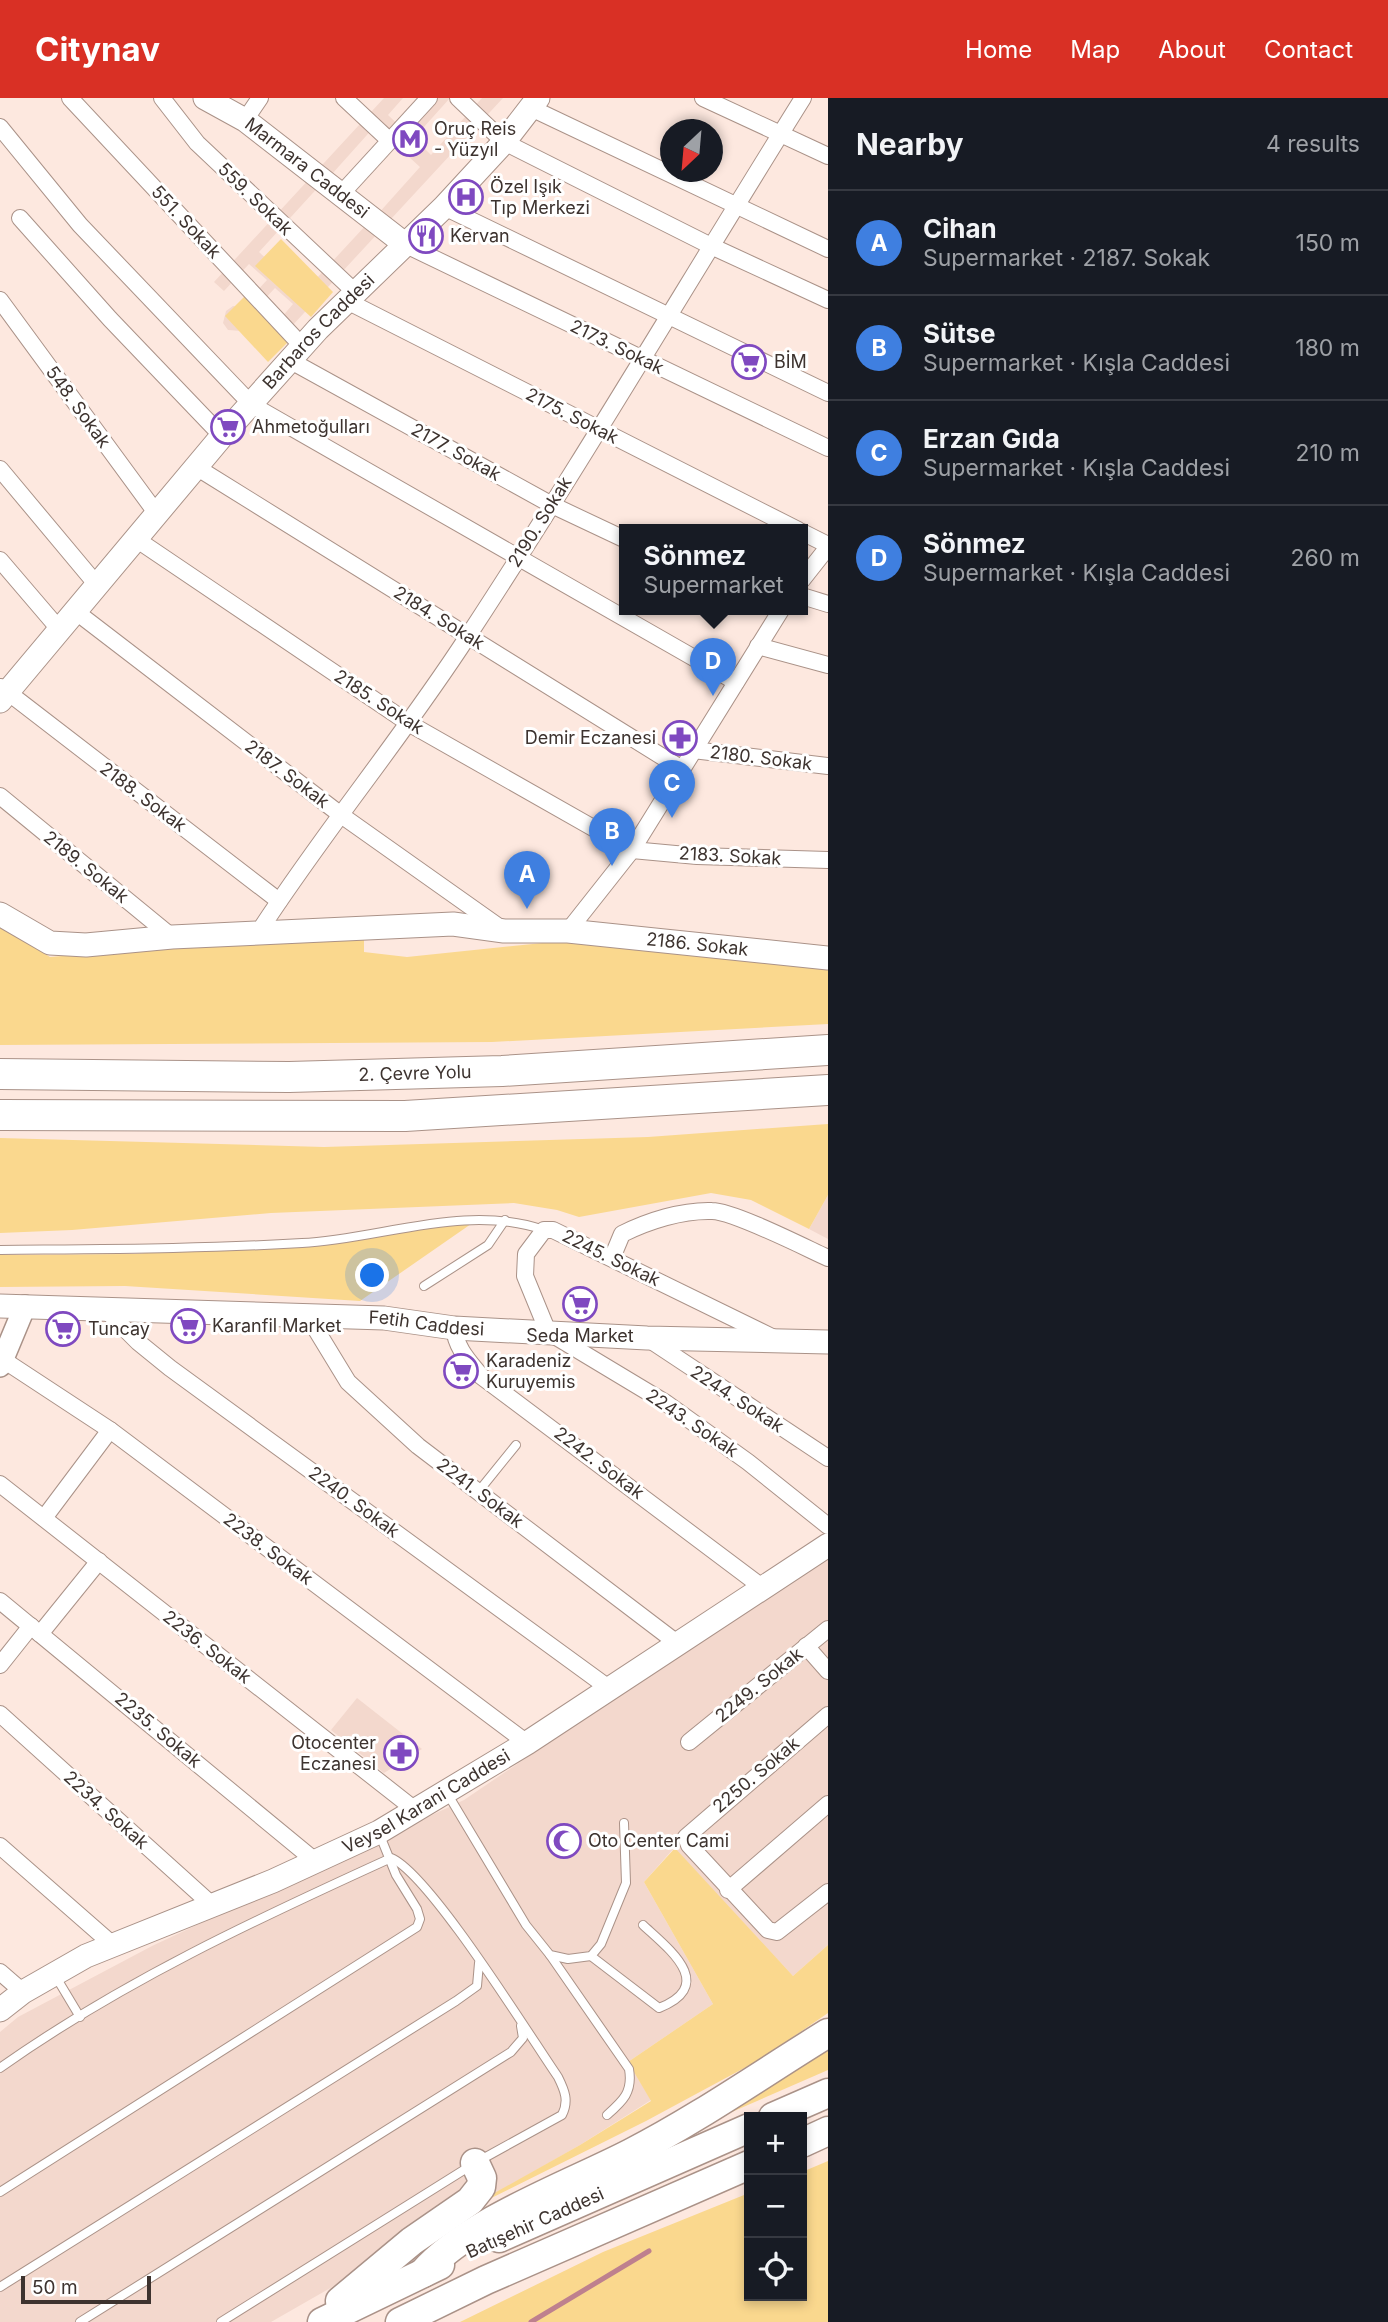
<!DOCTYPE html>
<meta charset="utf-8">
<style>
body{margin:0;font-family:Inter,sans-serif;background:#20242c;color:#f1f3f6}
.controls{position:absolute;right:21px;bottom:21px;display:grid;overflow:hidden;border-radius:0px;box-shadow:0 4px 10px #0003}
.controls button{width:63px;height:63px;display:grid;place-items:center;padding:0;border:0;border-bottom:2px solid #363941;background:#171b24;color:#f1f3f6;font:35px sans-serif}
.compass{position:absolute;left:660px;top:21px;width:63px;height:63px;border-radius:50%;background:#171b24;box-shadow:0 4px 10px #0003;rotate:206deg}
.scale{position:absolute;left:21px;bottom:18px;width:130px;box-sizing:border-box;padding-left:7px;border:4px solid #3d332f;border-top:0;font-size:19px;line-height:24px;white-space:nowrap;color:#3d332f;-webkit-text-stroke:5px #fff;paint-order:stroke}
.you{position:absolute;left:373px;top:1178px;width:24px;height:24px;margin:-18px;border:5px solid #fff;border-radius:50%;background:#1a73e8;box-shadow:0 0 0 10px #1a73e833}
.badge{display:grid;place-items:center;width:46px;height:46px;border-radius:50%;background:#d93025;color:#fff;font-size:23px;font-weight:700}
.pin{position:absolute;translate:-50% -58px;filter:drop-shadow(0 2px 4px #0008)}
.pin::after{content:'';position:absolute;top:37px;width:24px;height:21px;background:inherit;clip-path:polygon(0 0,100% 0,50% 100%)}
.popup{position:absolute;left:619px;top:426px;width:189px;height:91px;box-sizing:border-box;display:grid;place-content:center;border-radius:0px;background:#171b24;filter:drop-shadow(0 2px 5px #0005);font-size:23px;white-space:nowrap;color:#9ea1a6}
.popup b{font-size:26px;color:#f1f3f6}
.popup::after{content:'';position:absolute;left:50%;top:100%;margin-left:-14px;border:14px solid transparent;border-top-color:#171b24}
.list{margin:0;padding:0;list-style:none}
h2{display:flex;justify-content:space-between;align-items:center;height:91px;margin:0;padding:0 28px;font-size:30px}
h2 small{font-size:23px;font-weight:400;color:#9ea1a6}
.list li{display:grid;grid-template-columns:46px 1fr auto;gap:21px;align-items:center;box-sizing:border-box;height:105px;padding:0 28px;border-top:2px solid #363941}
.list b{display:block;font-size:26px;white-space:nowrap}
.list p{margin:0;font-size:23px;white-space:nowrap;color:#9ea1a6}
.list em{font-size:23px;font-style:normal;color:#9ea1a6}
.icon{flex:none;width:38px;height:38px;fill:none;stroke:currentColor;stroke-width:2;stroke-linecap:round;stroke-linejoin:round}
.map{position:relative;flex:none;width:828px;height:2224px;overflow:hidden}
header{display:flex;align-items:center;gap:42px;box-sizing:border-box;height:98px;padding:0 35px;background:#d93025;color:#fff}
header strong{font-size:33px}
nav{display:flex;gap:38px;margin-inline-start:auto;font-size:24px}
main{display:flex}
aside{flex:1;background:#171b24}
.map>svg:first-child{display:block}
.built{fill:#f3d8cd;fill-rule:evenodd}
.green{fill:#fad88e}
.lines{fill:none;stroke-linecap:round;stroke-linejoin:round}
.stream{stroke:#be808e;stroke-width:5}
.service-casing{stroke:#aa9288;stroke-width:10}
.minor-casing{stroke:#aa9288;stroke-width:18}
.tertiary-casing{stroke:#aa9288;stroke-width:24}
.secondary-casing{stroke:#aa9288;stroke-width:25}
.trunk-casing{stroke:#aa9288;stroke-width:31}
.motorway-casing{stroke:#aa9288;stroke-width:32}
.service{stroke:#fff;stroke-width:8}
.minor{stroke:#fff;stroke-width:16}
.tertiary{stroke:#fff;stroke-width:21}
.secondary{stroke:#fff;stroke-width:23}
.trunk{stroke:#fff;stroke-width:28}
.motorway{stroke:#fff;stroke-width:30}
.labels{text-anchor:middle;stroke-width:6;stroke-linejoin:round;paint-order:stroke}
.poi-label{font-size:18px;fill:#3d332f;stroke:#fff;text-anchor:start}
.street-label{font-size:18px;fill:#3d332f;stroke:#fff}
</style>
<header>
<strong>Citynav</strong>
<nav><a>Home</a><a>Map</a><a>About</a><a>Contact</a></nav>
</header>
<main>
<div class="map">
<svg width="828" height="2224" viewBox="0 0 828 2224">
<rect width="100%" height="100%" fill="#fde8df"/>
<!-- built -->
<g class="built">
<path d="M 384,0 L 403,0 L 388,17 L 405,33 L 434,0 L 450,0 L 414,40 L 431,57 L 482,0 L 503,0 L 279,242 L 270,233 L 293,206 L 275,190 L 249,218 L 241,233 L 228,232 L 223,225 L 226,213 L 233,208 L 242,209 L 267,182 L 249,166 L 224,193 L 214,184 ZM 375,28 L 420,69 L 377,117 L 332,76 ZM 322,85 L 367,126 L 303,195 L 259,154 Z"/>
<polygon points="828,1097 828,1141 809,1131"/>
<polygon points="828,1455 828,1847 793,1878 674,1750 644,1784 713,1906 628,1964 651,2002 580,2047 271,2224 0,2224 0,1934 18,1919 152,1848 464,1702"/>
<polygon points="357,1600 422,1651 384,1675 331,1632"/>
</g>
<!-- green -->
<g class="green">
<polygon points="281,141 333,194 311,219 255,168"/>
<polygon points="246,197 288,244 268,264 225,218"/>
<polygon points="0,828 50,859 257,842 364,842 364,854 407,859 562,843 828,868 828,926 492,944 0,947"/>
<polygon points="828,1026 828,1097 809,1131 751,1102 711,1095 579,1119 557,1112 514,1105 271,1115 72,1132 0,1135 0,1040 324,1049 648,1039"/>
<polygon points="471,1126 360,1203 125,1188 0,1189 0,1157 134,1156"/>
<polygon points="675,1750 793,1878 828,1847 828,1915 761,1961 646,2023 441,2125 580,2047 651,2003 628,1964 713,1906 644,1784"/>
<polygon points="828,1943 828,1972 695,2030"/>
<polygon points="828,2063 828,2224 460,2224 603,2154 749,2095 749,2198 802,2198 802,2074"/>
</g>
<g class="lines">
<!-- stream -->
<polyline class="stream" points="531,2224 649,2153"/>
<!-- service casing -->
<g class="service-casing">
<g id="service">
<path d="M 0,1152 C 100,1151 202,1151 302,1145 C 381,1141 466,1105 544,1132"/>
<polyline points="424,1188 488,1147 505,1122"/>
<polyline points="478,1394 516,1347"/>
<polyline points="447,1695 526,1827 550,1857 568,1861 591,1858 601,1846 626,1785 624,1725"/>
<path d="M 550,1857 L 629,1971 C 633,1994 623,2003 607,2017"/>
<path d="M 591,1858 L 659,1910 C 717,1887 669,1851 643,1827"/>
<polyline points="56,1879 80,1919"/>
<path d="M 0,1970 C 121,1884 257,1821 391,1760 C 429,1775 529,1937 558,1979 C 565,1993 569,2003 562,2017 L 475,2065 L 221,2224"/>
<polyline points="0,2094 417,1829 420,1821 417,1811 396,1777 379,1735"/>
<polyline points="0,2189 456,1903 477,1888 479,1865"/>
<polyline points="80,2224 511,1954 523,1940 521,1928"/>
</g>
</g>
<!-- minor casing -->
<g class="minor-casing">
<g id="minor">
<polyline points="70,0 303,249"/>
<polyline points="162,0 197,45 356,195"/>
<polyline points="344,0 390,43"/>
<polyline points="458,0 504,44 711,148 828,202"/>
<polyline points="703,0 828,58"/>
<polyline points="531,10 828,151"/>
<polyline points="245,22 260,0"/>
<polyline points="0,29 80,127 252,307 736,584"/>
<polyline points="342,95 429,0"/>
<polyline points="444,109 828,295"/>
<polyline points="20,120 110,221 222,338"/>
<polyline points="406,147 828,350"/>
<polyline points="0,202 157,416"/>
<polyline points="347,203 798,432"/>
<polyline points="291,263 552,407 624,441"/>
<polyline points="196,369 682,671"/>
<polyline points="0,371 97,487"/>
<polyline points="802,434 828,447"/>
<polyline points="136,441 410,626 632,752 697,758 828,762"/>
<polyline points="0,462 59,531"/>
<polyline points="802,482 828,449"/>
<polyline points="802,498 828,506"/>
<polyline points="75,513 341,717 502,831"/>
<polyline points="758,548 828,567"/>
<polyline points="1,589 279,803"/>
<polyline points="693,652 828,668"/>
<polyline points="0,698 172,839"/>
<polyline points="568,833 632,752 781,512"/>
<path d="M 258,835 C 324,733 402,640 468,538 C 584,361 691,179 803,0"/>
<path d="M 612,1160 L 622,1136 C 648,1123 682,1112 712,1113 C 733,1113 804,1149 828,1160"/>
<polyline points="104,1210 138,1244 170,1270 610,1591"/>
<polyline points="309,1220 348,1284 418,1348 677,1545"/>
<path d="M 454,1230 C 456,1250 468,1262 481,1278 L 762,1489"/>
<polyline points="647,1240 828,1360"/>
<polyline points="774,1240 553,1132 544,1132 526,1156 525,1178 548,1234 666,1305 748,1364 828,1428"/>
<polyline points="5,1263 110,1332 527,1645"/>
<polyline points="0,1386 414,1711"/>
<polyline points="44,1420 110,1332"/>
<polyline points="0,1503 314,1762"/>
<polyline points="40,1536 99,1463"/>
<polyline points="806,1548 828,1573"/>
<polyline points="0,1567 31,1528"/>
<polyline points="0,1616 212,1807"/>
<polyline points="828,1617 686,1739 689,1747 768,1832 777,1834 828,1794"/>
<polyline points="689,1644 828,1531"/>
<polyline points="0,1748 113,1847"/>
<polyline points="728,1792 828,1706"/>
<polyline points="0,1874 23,1894"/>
</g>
</g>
<!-- tertiary casing -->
<g class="tertiary-casing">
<polyline id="tertiary" points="0,1268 25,1208"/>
</g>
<!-- secondary casing -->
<g class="secondary-casing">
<g id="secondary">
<path id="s1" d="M 205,0 L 245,22 L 406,147"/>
<path id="s2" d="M 0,603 L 222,338 L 318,231 L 444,109 L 504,44 L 538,0"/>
<path id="s3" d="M 0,816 L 50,845 L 86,847 L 172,839 L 453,826 L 504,833 L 568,833 L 828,860"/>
<path id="s4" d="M 0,1208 L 384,1220 L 454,1230 L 647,1240 L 828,1244"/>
<path id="s5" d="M 0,1912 L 23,1894 L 86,1858 L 273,1783 L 379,1734 L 527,1645 L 828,1447"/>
</g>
</g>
<!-- trunk casing -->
<g class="trunk-casing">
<g id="trunk">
<polyline points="773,2019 828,1995"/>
<polyline points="802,2045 828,2033"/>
<polyline points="499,2140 749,2030"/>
<path d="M 423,2175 C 469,2123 569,2087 631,2055 C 699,2020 763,1975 828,1935"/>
<polyline points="340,2203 412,2143 470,2103 481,2089 482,2080 475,2065"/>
<polyline points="322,2224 440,2167"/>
<polyline points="400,2224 486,2182 749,2067"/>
</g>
</g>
<!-- motorway casing -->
<g class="motorway-casing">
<g id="motorway">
<path id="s6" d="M 0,976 L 289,979 L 502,973 L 828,952"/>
<polyline points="0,1017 405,1018 828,992"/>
</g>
</g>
<!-- service -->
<use href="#service" class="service"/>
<!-- minor -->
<use href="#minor" class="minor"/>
<!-- tertiary -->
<use href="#tertiary" class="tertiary"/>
<!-- secondary -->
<use href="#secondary" class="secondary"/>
<!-- trunk -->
<use href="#trunk" class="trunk"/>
<!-- motorway -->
<use href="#motorway" class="motorway"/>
</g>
<!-- icons -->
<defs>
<g id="metro-ring" transform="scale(1.75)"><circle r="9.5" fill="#fff" stroke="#7f49c0" stroke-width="1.5"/><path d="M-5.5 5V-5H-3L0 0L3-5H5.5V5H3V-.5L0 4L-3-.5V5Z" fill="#7f49c0"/></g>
<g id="hospital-ring" transform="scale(1.75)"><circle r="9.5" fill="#fff" stroke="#7f49c0" stroke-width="1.5"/><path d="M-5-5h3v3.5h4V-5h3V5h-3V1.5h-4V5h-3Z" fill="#7f49c0"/></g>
<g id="restaurant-ring" transform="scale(1.75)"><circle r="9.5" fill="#fff" stroke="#7f49c0" stroke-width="1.5"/><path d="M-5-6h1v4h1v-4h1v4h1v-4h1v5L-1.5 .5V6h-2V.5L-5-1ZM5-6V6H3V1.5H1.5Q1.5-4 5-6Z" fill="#7f49c0"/></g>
<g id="supermarket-ring" transform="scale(1.75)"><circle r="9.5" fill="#fff" stroke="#7f49c0" stroke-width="1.5"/><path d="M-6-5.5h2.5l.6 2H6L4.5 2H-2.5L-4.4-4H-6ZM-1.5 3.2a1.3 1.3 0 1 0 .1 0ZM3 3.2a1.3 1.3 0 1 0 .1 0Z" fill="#7f49c0"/></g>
<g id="pharmacy-ring" transform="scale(1.75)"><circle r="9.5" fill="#fff" stroke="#7f49c0" stroke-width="1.5"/><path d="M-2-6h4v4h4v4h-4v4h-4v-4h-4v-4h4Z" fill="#7f49c0"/></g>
<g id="mosque-ring" transform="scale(1.75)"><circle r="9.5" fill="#fff" stroke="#7f49c0" stroke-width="1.5"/><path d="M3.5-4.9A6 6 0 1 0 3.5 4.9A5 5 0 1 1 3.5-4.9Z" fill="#7f49c0"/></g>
</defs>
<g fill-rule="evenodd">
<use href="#metro-ring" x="410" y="41"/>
<use href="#hospital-ring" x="466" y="99"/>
<use href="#restaurant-ring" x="426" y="138"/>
<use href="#supermarket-ring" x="749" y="264"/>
<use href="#supermarket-ring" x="228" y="329"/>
<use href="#pharmacy-ring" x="680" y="640"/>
<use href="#supermarket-ring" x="580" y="1206"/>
<use href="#supermarket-ring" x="188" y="1228"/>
<use href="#supermarket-ring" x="63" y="1231"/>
<use href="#supermarket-ring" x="461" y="1273"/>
<use href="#pharmacy-ring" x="401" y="1655"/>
<use href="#mosque-ring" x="564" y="1743"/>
</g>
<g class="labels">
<!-- poi labels -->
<g class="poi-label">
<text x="434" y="37">Oruç Reis<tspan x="434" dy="21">- Yüzyıl</tspan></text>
<text x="490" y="95">Özel Işık<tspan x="490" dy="21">Tıp Merkezi</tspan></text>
<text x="450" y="144">Kervan</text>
<text x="774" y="270">BİM</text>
<text x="252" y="335">Ahmetoğulları</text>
<text x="656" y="646" text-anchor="end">Demir Eczanesi</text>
<text x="212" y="1234">Karanfil Market</text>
<text x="88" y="1237">Tuncay</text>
<text x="580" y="1244" text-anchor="middle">Seda Market</text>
<text x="486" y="1269">Karadeniz<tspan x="486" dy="21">Kuruyemis</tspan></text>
<text x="376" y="1651" text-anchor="end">Otocenter<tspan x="376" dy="21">Eczanesi</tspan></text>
<text x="588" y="1749">Oto Center Cami</text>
</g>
<!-- street labels -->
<g class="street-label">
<text dy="6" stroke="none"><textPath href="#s1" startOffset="124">Marmara Caddesi</textPath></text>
<text transform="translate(255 101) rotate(44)" y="6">559. Sokak</text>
<text transform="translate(186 124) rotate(47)" y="6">551. Sokak</text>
<text dy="6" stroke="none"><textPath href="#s2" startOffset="488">Barbaros Caddesi</textPath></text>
<text transform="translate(617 249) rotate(26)" y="6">2173. Sokak</text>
<text transform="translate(78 309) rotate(54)" y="6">548. Sokak</text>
<text transform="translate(572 318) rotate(27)" y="6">2175. Sokak</text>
<text transform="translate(456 354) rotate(29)" y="6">2177. Sokak</text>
<text transform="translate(540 424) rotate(-58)" y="6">2190. Sokak</text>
<text transform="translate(439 520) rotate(32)" y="6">2184. Sokak</text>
<text transform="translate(379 604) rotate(33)" y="6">2185. Sokak</text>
<text transform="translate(761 660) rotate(7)" y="6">2180. Sokak</text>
<text transform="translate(287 676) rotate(37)" y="6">2187. Sokak</text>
<text transform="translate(143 699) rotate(37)" y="6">2188. Sokak</text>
<text transform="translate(730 758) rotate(3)" y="6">2183. Sokak</text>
<text transform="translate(86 769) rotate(39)" y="6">2189. Sokak</text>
<text dy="6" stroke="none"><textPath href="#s3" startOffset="707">2186. Sokak</textPath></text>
<text dy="6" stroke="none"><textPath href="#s6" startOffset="415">2. Çevre Yolu</textPath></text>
<text transform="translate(611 1160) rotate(26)" y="6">2245. Sokak</text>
<text dy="6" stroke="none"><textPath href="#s4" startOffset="427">Fetih Caddesi</textPath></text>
<text transform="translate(737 1301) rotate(33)" y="6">2244. Sokak</text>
<text transform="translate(692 1325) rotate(34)" y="6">2243. Sokak</text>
<text transform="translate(599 1365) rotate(37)" y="6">2242. Sokak</text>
<text transform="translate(480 1395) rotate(37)" y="6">2241. Sokak</text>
<text transform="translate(354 1404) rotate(36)" y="6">2240. Sokak</text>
<text transform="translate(268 1451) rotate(37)" y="6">2238. Sokak</text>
<text transform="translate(207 1549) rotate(38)" y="6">2236. Sokak</text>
<text transform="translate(759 1587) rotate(-39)" y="6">2249. Sokak</text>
<text transform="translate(158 1632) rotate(40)" y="6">2235. Sokak</text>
<text transform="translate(756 1677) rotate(-40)" y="6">2250. Sokak</text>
<text dy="6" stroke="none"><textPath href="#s5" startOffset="476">Veysel Karani Caddesi</textPath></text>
<text transform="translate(106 1712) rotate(42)" y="6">2234. Sokak</text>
<text transform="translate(535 2125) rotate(-24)" y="6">Batışehir Caddesi</text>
</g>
</g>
</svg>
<div class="controls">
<button>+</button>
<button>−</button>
<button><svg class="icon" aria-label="locate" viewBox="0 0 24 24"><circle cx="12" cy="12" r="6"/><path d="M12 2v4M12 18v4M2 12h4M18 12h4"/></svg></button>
</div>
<svg class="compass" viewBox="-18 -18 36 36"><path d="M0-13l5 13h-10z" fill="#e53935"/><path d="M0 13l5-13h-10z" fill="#9ea1a6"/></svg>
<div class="scale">50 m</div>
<div class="you"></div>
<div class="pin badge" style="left:527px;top:811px;background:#3f7fe0">A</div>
<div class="pin badge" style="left:612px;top:768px;background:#3f7fe0">B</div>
<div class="pin badge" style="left:672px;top:720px;background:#3f7fe0">C</div>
<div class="pin badge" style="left:713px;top:598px;background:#3f7fe0">D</div>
<div class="popup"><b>Sönmez</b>Supermarket</div>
</div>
<aside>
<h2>Nearby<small>4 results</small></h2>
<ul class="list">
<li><span class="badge" style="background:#3f7fe0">A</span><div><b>Cihan</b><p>Supermarket · 2187. Sokak</p></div><em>150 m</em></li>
<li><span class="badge" style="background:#3f7fe0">B</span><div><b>Sütse</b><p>Supermarket · Kışla Caddesi</p></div><em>180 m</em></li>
<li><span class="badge" style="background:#3f7fe0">C</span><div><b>Erzan Gıda</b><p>Supermarket · Kışla Caddesi</p></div><em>210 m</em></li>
<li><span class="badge" style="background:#3f7fe0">D</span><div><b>Sönmez</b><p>Supermarket · Kışla Caddesi</p></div><em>260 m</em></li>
</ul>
</aside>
</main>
